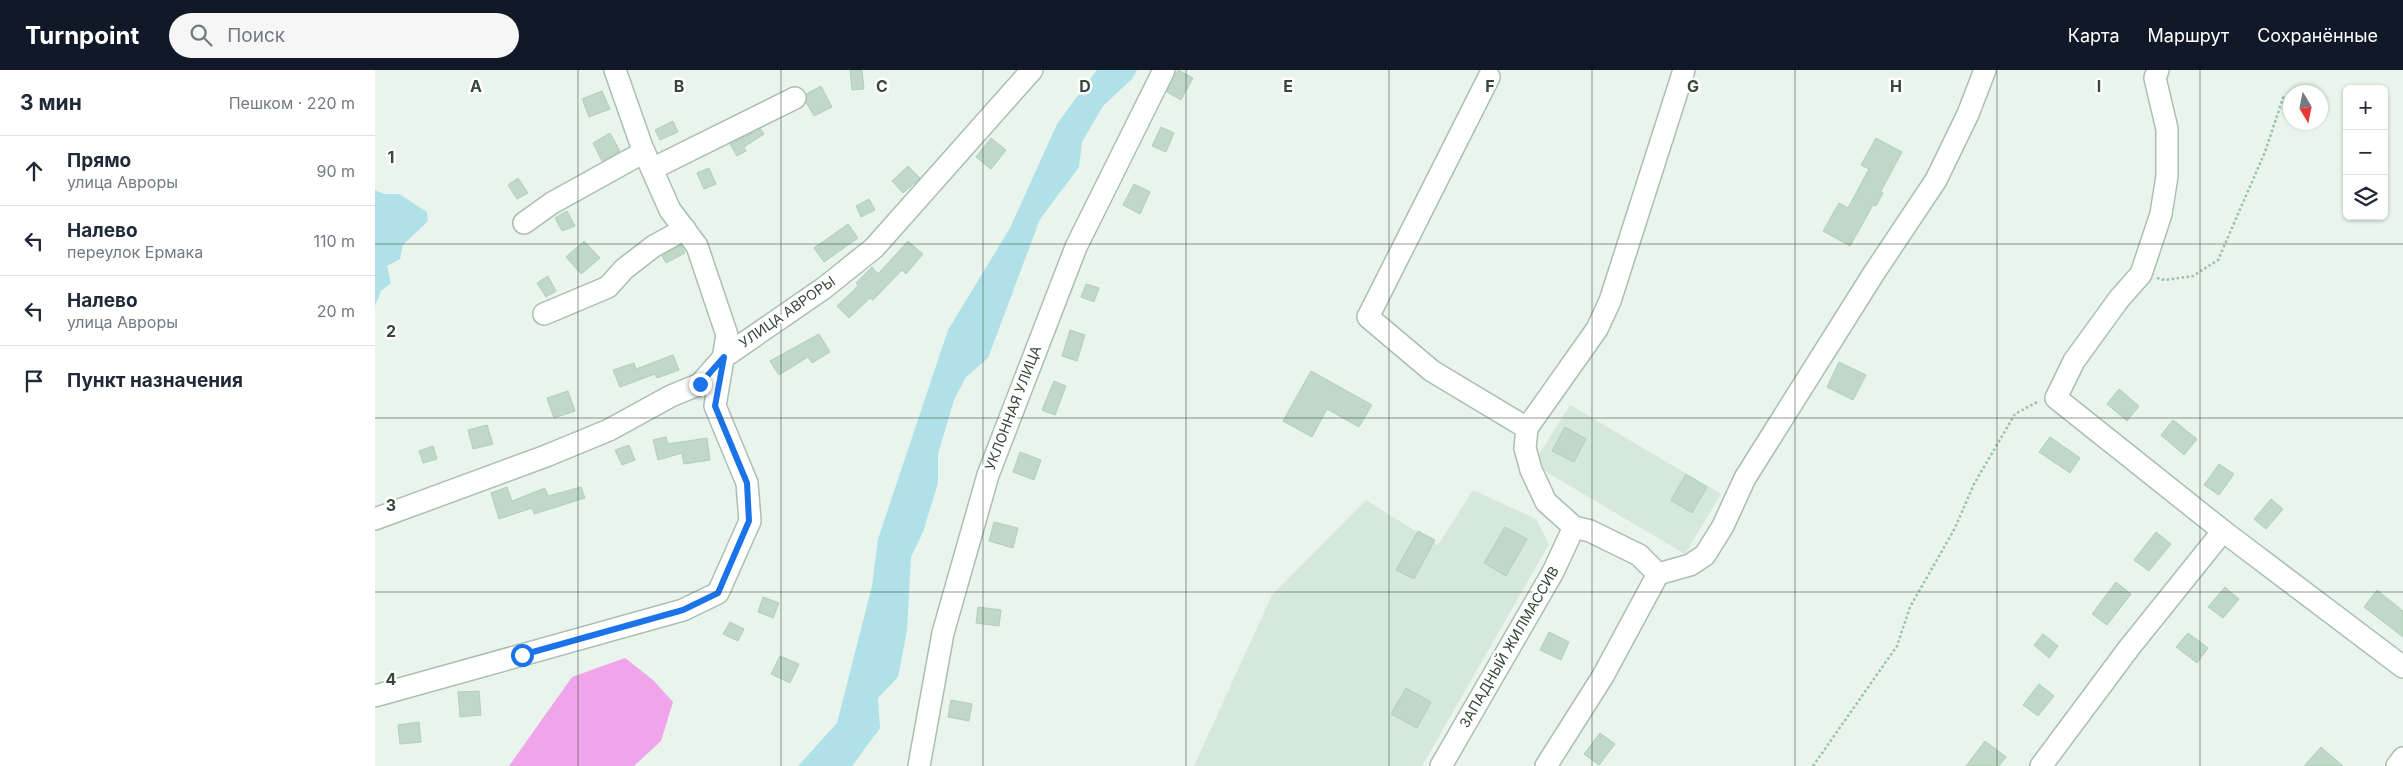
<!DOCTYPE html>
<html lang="ru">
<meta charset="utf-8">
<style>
body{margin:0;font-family:Inter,sans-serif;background:#f6f6f7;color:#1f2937}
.controls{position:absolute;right:15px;top:15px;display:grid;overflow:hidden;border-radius:8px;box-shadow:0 1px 4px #0004}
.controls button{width:45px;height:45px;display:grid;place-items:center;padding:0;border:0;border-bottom:1px solid #e0e1e3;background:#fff;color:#1f2937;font:25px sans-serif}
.compass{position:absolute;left:1908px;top:15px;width:45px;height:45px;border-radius:50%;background:#fff;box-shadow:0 1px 4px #0004;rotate:170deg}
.stop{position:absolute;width:15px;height:15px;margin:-11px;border:4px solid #1a73e8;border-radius:50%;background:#fff}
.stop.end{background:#1a73e8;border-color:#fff;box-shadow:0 1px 5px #0008}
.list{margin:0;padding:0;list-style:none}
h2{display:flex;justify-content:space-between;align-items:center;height:65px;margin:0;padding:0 20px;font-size:21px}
h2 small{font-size:16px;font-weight:400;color:#747a83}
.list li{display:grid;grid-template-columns:32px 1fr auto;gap:15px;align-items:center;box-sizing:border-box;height:70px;padding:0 20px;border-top:1px solid #e0e1e3}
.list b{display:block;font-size:19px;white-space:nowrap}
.list p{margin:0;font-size:16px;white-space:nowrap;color:#747a83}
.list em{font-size:16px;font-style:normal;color:#747a83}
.icon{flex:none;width:28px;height:28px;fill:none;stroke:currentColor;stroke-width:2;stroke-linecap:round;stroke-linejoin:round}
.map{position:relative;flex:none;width:2028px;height:696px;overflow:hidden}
header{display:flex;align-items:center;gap:30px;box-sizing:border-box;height:70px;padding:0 25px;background:#111827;color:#fff}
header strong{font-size:24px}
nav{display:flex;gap:28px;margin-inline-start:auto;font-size:18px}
.search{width:350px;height:45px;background:#f6f6f7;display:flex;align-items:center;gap:12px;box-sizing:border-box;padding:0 18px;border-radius:28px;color:#747a83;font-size:19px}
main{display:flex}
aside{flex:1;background:#fff}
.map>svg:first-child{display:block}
.residential{fill:#d6e8dc}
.green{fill:#b1e1e8}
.water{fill:#f0a4ea}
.building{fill:#c0d8c7;stroke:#b0d0b9}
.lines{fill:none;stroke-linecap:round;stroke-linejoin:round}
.minor-casing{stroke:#aabfb1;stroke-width:24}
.path{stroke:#9bc1a7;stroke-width:2.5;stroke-dasharray:2.5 2.5;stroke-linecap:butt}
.minor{stroke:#fff;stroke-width:21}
.route{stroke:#1a73e8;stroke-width:6}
.grid{fill:none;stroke:#36473b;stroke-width:1;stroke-opacity:0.55}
.labels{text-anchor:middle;stroke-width:5;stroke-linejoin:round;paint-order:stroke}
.street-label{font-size:14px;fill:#36473b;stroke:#fff}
.grid-label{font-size:16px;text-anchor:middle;font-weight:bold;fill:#36473b;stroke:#fff;stroke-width:5;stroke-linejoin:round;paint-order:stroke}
</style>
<header>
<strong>Turnpoint</strong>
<div class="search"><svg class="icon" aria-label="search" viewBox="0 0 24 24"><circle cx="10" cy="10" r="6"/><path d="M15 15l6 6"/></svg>Поиск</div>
<nav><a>Карта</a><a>Маршрут</a><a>Сохранённые</a></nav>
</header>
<main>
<aside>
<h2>3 мин<small>Пешком · 220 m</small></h2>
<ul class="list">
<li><svg class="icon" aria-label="ahead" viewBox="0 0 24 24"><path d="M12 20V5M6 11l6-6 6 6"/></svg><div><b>Прямо</b><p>улица Авроры</p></div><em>90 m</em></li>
<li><svg class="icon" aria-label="left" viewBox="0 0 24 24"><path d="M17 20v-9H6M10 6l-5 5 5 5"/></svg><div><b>Налево</b><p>переулок Ермака</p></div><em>110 m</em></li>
<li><svg class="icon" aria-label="left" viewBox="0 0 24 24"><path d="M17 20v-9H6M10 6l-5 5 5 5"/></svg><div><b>Налево</b><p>улица Авроры</p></div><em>20 m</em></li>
<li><svg class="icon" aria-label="arrive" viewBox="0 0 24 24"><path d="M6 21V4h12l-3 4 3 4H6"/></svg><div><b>Пункт назначения</b></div></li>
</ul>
</aside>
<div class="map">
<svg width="2028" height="696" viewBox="0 0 2028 696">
<rect width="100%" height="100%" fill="#e8f4ec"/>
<!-- residential -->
<g class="residential">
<polygon points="1195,335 1346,424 1310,484 1158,394"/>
<polygon points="1098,420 1161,449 1174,474 1047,696 819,696 897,525 991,430 1063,475"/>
</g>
<!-- green -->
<g class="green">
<polygon points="722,0 762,0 757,9 728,36 707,72 704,97 665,149 613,288 591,307 579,330 563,384 563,413 548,462 536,487 532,560 523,607 503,628 505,658 477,696 423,696 462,653 497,516 503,469 573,260 635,158 682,54"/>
<polygon points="0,120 9,124 24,124 52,142 53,151 28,175 25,189 12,196 16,213 6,221 0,236"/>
</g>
<!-- water -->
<polygon class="water" points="250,588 278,610 298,632 286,671 259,696 134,696 197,607"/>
<!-- building -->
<g class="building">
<polygon points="475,0 487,0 489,19 477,20"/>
<polygon points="803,0 818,8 806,30 792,22"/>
<polygon points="446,16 457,37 439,46 431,32 431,24"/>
<polygon points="227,21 235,39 214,47 207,29"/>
<polygon points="298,51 303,62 285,70 280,60"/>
<polygon points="786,57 799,63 791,82 777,76"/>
<polygon points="386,59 389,64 369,77 371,81 362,86 355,74"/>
<polygon points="235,63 245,81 227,91 218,73"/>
<polygon points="616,68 631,80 616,99 601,87"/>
<polygon points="1501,68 1527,82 1506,121 1508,123 1501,136 1498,135 1475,176 1448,161 1464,133 1473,138 1494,99 1486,95"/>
<polygon points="533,96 545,108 528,123 517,111"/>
<polygon points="334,98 341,114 329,119 322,103"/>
<polygon points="143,108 153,123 142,129 133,115"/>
<polygon points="759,114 775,122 765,144 748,135"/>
<polygon points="494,129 500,140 486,147 481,136"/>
<polygon points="192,141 200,156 187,161 180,148"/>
<polygon points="473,154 483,168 449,192 439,178"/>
<polygon points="209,171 225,188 206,204 191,187"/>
<polygon points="533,171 548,184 531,204 527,200 498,230 495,228 474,248 462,236 483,216 481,213 497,197 503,204"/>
<polygon points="306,175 310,183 291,193 287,186"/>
<polygon points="173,206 181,221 171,227 162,213"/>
<polygon points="711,214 724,218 719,232 706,227"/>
<polygon points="695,260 710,265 702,291 687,286"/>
<polygon points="444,264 455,282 437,293 433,287 404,305 395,291"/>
<polygon points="298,285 304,300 282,308 280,304 245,317 238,300 259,293 261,299"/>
<polygon points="1464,292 1491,305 1478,330 1452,317"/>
<polygon points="936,301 997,335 984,357 952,339 937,367 908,351"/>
<polygon points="679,311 691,316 680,345 667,340"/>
<polygon points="1744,319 1764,336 1752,351 1732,334"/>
<polygon points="193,321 200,341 179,348 172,328"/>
<polygon points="1798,350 1822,369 1809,385 1786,365"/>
<polygon points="112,355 118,374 98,379 93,360"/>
<polygon points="1190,357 1211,369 1199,392 1177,381"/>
<polygon points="291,367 293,374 332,368 335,390 309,394 307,383 283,390 278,370"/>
<polygon points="1675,367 1705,388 1695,403 1664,382"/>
<polygon points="254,375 260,390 247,395 240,380"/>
<polygon points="58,376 62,389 48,393 44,381"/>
<polygon points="645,382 666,390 659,410 638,402"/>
<polygon points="1844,394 1859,404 1844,425 1829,415"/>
<polygon points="1311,404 1332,417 1317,443 1296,430"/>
<polygon points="132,417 137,431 170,418 173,426 206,417 210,428 159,444 157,438 124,449 116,423"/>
<polygon points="1896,429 1908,439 1891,459 1879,449"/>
<polygon points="619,452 643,458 638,478 614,471"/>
<polygon points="1130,457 1152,469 1131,506 1109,493"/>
<polygon points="1043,461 1060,470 1039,509 1021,500"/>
<polygon points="1781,462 1796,474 1774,501 1759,490"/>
<polygon points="1741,512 1756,524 1732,555 1717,544"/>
<polygon points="1850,517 1864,529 1848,548 1833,537"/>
<polygon points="2002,520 2028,541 2028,567 1989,537"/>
<polygon points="388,527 404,533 398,548 383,542"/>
<polygon points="603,537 626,540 624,556 601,553"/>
<polygon points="355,552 369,559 363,571 348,564"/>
<polygon points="1174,562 1194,572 1186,590 1165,580"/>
<polygon points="1813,563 1833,578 1822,593 1801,577"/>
<polygon points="1668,564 1683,576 1674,588 1659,575"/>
<polygon points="405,586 424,594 415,613 396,604"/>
<polygon points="1664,614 1679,626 1663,646 1648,635"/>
<polygon points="1031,618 1056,632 1042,658 1016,644"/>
<polygon points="104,621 106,645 85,647 83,622"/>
<polygon points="576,630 597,634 594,651 573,647"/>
<polygon points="44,652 46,672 25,674 23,655"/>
<polygon points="1225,663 1240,674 1224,695 1209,684"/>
<polygon points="1610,671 1631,687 1624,696 1591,696"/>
<polygon points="1946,677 1968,696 1929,696"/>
</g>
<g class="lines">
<!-- minor casing -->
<g class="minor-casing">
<g id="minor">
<polyline points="1309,0 1235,231 1222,259 1152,358 1150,378 1156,400 1171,432 1199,457 1215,461 1264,485 1283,504 1315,495 1330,485 1348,456 1370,408 1499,203 1561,110 1593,44 1610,0"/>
<polyline points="1783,0 1780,8 1792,59 1792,106 1786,144 1766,204 1744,229 1699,291 1681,328 1848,461 2028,597"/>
<polyline points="1114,7 993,247 1057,301 1152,358"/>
<polyline points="277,99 420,28"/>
<polyline points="149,153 177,133 269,82"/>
<polyline points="169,244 233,217 249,199 279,176 310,159"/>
<polyline points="0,449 171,386 234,360 296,326 325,314 349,287 449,218 499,178 657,0"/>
<polyline points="0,626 308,540 343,523 375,451 372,413 340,336 352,265 322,176 295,140 267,77 240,0"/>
<polyline points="544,696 568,563 613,405 701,177 789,0"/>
<polyline points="1066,696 1178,502 1199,457"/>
<polyline points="1171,696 1228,606 1283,504"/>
<polyline points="1666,696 1754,578 1848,461"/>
<polyline points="2022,696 2028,688"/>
</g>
</g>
<!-- path -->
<g class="path">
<polyline points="1782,208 1790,210 1818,206 1843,190 1890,82 1909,25"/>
<polyline points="1438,696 1522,576 1535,537 1580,458 1599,414 1640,344 1664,331"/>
</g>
<!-- minor -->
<use href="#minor" class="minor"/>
</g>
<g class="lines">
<!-- route -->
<polyline class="route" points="147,585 308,540 343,523 374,451 372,413 340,336 349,287 325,314"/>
</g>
<!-- grid -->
<path class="grid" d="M 203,0 L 203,696M 406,0 L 406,696M 608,0 L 608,696M 811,0 L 811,696M 1014,0 L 1014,696M 1217,0 L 1217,696M 1420,0 L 1420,696M 1622,0 L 1622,696M 1825,0 L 1825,696M 0,174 L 2028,174M 0,348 L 2028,348M 0,522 L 2028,522"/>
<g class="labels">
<!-- street labels -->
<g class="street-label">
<text transform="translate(412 242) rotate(-35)" y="5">УЛИЦА АВРОРЫ</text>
<text transform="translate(638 338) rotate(-69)" y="5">УКЛОННАЯ УЛИЦА</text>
<text transform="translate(1134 577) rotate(-60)" y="5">ЗАПАДНЫЙ ЖИЛМАССИВ</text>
</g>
</g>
<g class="grid-label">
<text x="101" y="22">A</text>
<text x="304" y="22">B</text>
<text x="507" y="22">C</text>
<text x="710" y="22">D</text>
<text x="913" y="22">E</text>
<text x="1115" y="22">F</text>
<text x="1318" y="22">G</text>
<text x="1521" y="22">H</text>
<text x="1724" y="22">I</text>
<text x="16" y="93">1</text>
<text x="16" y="267">2</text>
<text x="16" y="441">3</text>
<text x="16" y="615">4</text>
</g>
</svg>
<div class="controls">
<button>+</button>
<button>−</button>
<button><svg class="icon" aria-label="layers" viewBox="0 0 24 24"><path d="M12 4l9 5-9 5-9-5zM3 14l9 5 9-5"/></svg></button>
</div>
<svg class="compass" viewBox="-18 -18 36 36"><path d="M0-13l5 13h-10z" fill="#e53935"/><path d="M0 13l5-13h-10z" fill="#747a83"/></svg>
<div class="stop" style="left:147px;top:585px"></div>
<div class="stop end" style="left:325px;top:314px"></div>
</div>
</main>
